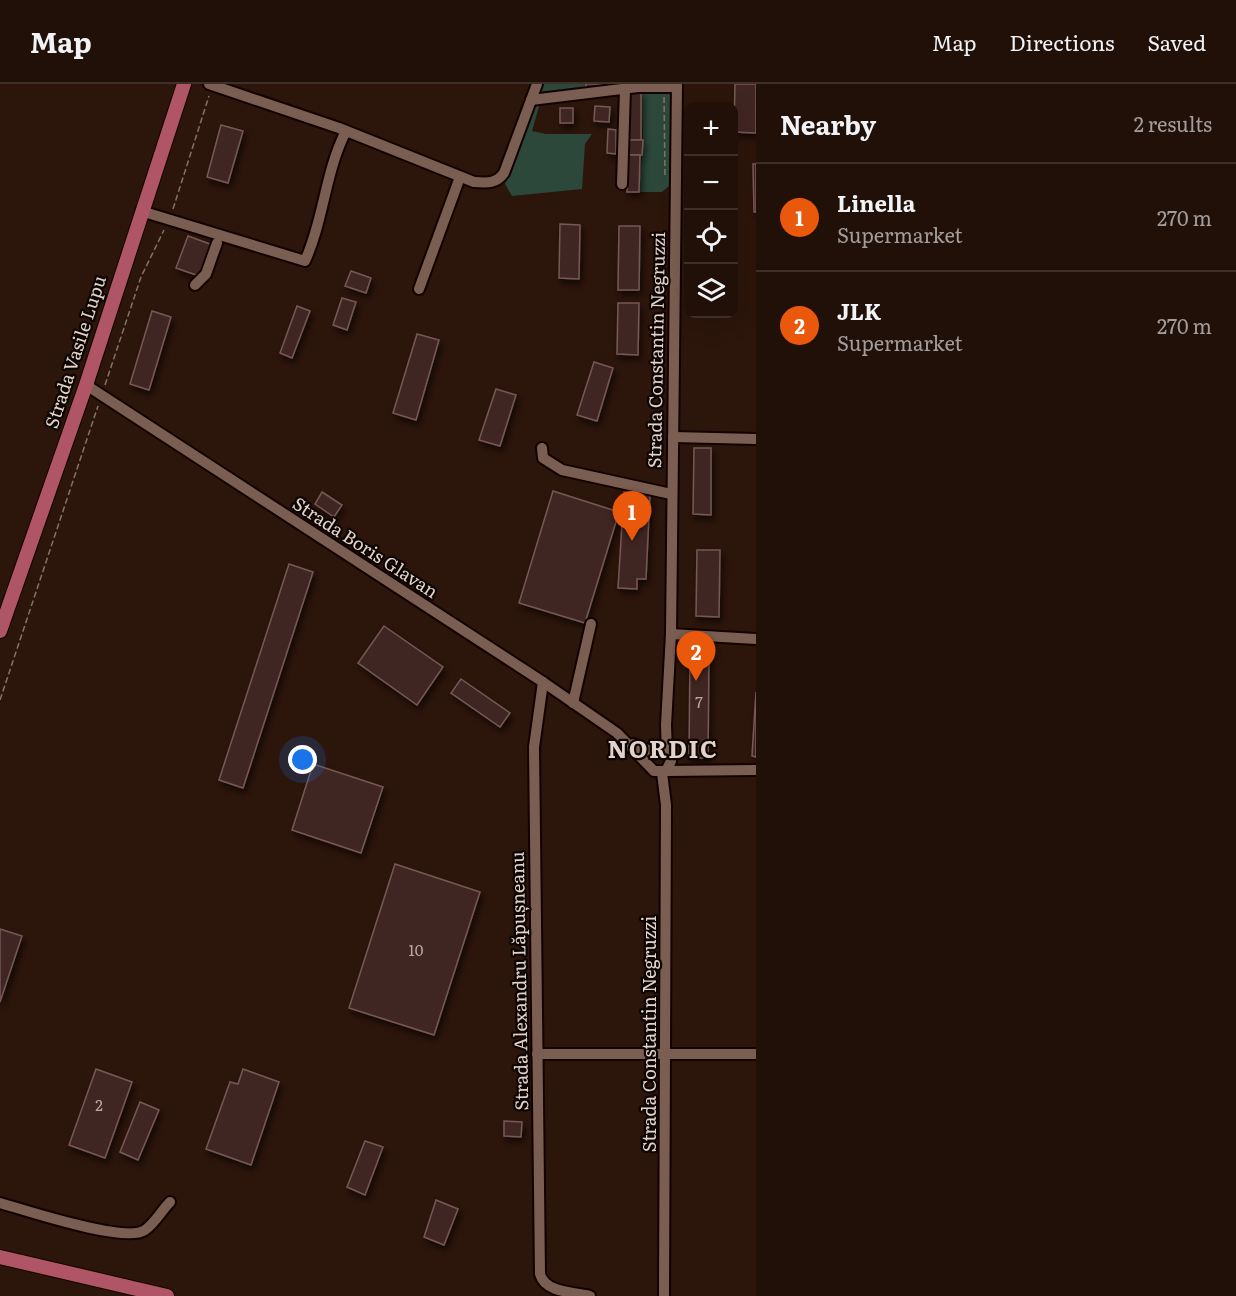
<!DOCTYPE html>
<meta charset="utf-8">
<style>
body{margin:0;font-family:Literata,serif;background:#2d1e16;color:#f1f3f6}
.controls{position:absolute;right:18px;top:18px;display:grid;overflow:hidden;border-radius:12px;box-shadow:0 6px 24px #0002}
.controls button{width:54px;height:54px;display:grid;place-items:center;padding:0;border:0;border-bottom:2px solid #3e3029;background:#211008;color:#f1f3f6;font:30px sans-serif}
.you{position:absolute;left:303px;top:676px;width:21px;height:21px;margin:-15px;border:4px solid #fff;border-radius:50%;background:#1a73e8;box-shadow:0 0 0 9px #1a73e833}
.badge{display:grid;place-items:center;width:39px;height:39px;border-radius:50%;background:#ea580c;color:#fff;font-size:20px;font-weight:700}
.pin{position:absolute;translate:-50% -50px;filter:drop-shadow(0 2px 3px #0008)}
.pin::after{content:'';position:absolute;top:32px;width:21px;height:18px;background:inherit;clip-path:polygon(0 0,100% 0,50% 100%)}
.list{margin:0;padding:0;list-style:none}
h2{display:flex;justify-content:space-between;align-items:center;height:78px;margin:0;padding:0 24px;font-size:26px}
h2 small{font-size:20px;font-weight:400;color:#a29d9c}
.list li{display:grid;grid-template-columns:39px 1fr auto;gap:18px;align-items:center;box-sizing:border-box;height:108px;padding:0 24px;border-top:2px solid #3e3029}
.list b{display:block;font-size:22px;white-space:nowrap}
.list p{margin:0;font-size:20px;white-space:nowrap;color:#a29d9c}
.list em{font-size:20px;font-style:normal;color:#a29d9c}
.icon{flex:none;width:33px;height:33px;fill:none;stroke:currentColor;stroke-width:2;stroke-linecap:round;stroke-linejoin:round}
.map{position:relative;flex:none;width:756px;height:1212px;overflow:hidden}
header{display:flex;align-items:center;gap:36px;box-sizing:border-box;height:84px;padding:0 30px;background:#211008;border-bottom:2px solid #3e3029}
header strong{font-size:28px}
nav{display:flex;gap:33px;margin-inline-start:auto;font-size:21px}
main{display:flex}
aside{flex:1;background:#211008}
.map>svg:first-child{display:block}
.green{fill:#2b483a}
.building{fill:#412624;stroke:#765855;stroke-width:1.5;filter:url(#shadow)}
.lines{fill:none;stroke-linecap:round;stroke-linejoin:round}
.minor-casing{stroke:#130200;stroke-width:14}
.major-casing{stroke:#130200;stroke-width:16}
.path{stroke:#847168;stroke-width:1.5;stroke-dasharray:6 3;stroke-linecap:butt}
.minor{stroke:#7a5e52;stroke-width:10}
.major{stroke:#af5565;stroke-width:14}
.labels{text-anchor:middle;stroke-width:4.5;stroke-linejoin:round;paint-order:stroke}
.number-label{font-size:15px;fill:#baa7a1}
.street-label{font-size:18px;fill:#e2d2cb;stroke:#0d0502}
.district-label{font-size:24px;font-weight:bold;letter-spacing:1.5px;fill:#e2d2cb;stroke:#0d0502}
</style>
<header>
<strong>Map</strong>
<nav><a>Map</a><a>Directions</a><a>Saved</a></nav>
</header>
<main>
<div class="map">
<svg width="756" height="1212" viewBox="0 0 756 1212">
<defs>
<filter id="shadow"><feDropShadow dx="2.5" dy="4.5" stdDeviation="3" flood-color="#0009"/></filter>
</defs>
<rect width="100%" height="100%" fill="#2c150b"/>
<!-- green -->
<g class="green">
<polygon points="543,0 586,0 586,4 539,12"/>
<polygon points="668,6 671,11 669,102 662,108 639,108 643,57 641,8"/>
<polygon points="540,19 532,47 546,50 592,50 585,60 582,105 512,112 505,100 534,21"/>
</g>
<!-- building -->
<g class="building">
<polygon points="586,0 605,0 604,5 586,4"/>
<polygon points="735,0 756,0 756,49 734,48"/>
<polygon points="629,7 641,7 641,56 628,56"/>
<polygon points="595,22 610,23 609,38 594,37"/>
<rect x="560" y="24" width="13" height="15"/>
<polygon points="221,41 243,47 228,99 207,93"/>
<polygon points="608,45 616,46 616,70 607,69"/>
<polygon points="628,56 643,56 642,71 628,71"/>
<polygon points="628,71 640,71 639,108 627,108"/>
<polygon points="753,80 756,80 756,128 754,128"/>
<polygon points="560,140 580,141 579,195 559,194"/>
<polygon points="619,142 640,142 639,206 618,206"/>
<polygon points="188,152 210,160 199,192 176,184"/>
<polygon points="351,187 371,194 366,209 345,202"/>
<polygon points="342,214 356,218 347,246 333,241"/>
<polygon points="618,219 639,219 638,271 617,270"/>
<polygon points="297,222 310,227 292,274 280,269"/>
<polygon points="152,227 171,233 149,306 130,300"/>
<polygon points="417,250 439,256 416,336 393,329"/>
<polygon points="594,278 613,284 597,337 577,331"/>
<polygon points="496,305 516,311 500,362 479,356"/>
<polygon points="694,364 711,364 711,431 693,430"/>
<polygon points="553,407 619,428 585,539 519,519"/>
<polygon points="322,408 342,421 334,433 315,420"/>
<polygon points="624,408 650,411 646,495 637,495 637,505 618,504"/>
<polygon points="697,466 720,466 719,533 696,532"/>
<polygon points="289,480 313,488 243,704 219,696"/>
<polygon points="384,542 443,583 417,621 358,579"/>
<polygon points="690,571 709,571 708,674 689,674"/>
<polygon points="461,595 510,629 500,643 451,609"/>
<polygon points="756,608 756,673 752,672"/>
<polygon points="313,680 383,703 361,769 292,746"/>
<polygon points="395,780 480,808 434,951 349,924"/>
<polygon points="0,845 22,852 0,918"/>
<polygon points="96,985 132,998 105,1074 69,1061"/>
<polygon points="243,985 279,998 251,1081 206,1065 230,998 238,1000"/>
<polygon points="140,1018 159,1026 138,1076 120,1068"/>
<polygon points="504,1037 522,1038 521,1053 504,1052"/>
<polygon points="365,1057 383,1063 365,1111 347,1103"/>
<polygon points="436,1116 458,1125 444,1161 424,1153"/>
</g>
<g class="lines">
<!-- minor casing -->
<g class="minor-casing">
<g id="minor">
<path d="M 209,0 L 339,44 L 474,98 C 487,99 496,100 504,89 L 537,0"/>
<polyline points="531,16 638,3 677,3"/>
<polyline points="622,100 625,5"/>
<path d="M 141,127 L 305,177 C 324,135 325,88 346,47"/>
<polyline points="195,201 206,190 217,159"/>
<polyline points="419,205 460,93"/>
<polyline points="86,301 543,598 617,649 654,687 666,687 671,677"/>
<polyline points="673,353 756,355"/>
<polyline points="542,364 543,374 562,386 671,410"/>
<polyline points="671,550 756,555"/>
<path d="M 543,598 L 534,663 L 540,1190 C 545,1209 574,1208 590,1212"/>
<polyline points="573,619 591,540"/>
<polyline points="633,660 655,669"/>
<polyline points="667,670 666,641 671,550 677,0"/>
<polyline points="666,687 756,686"/>
<polyline points="662,689 666,721 664,1212"/>
<polyline points="537,970 756,970"/>
<path d="M 0,1119 C 25,1126 126,1160 145,1146 C 155,1139 162,1126 170,1118"/>
</g>
</g>
<!-- major casing -->
<g class="major-casing">
<g id="major">
<polyline points="0,547 86,301 184,0"/>
<polyline points="0,1173 167,1212"/>
</g>
</g>
<!-- path -->
<g class="path">
<polyline points="664,13 665,92"/>
<polyline points="173,125 209,12"/>
<polyline points="105,301 141,193 164,146"/>
<polyline points="0,616 98,322"/>
</g>
<!-- minor -->
<use href="#minor" class="minor"/>
<!-- major -->
<use href="#major" class="major"/>
</g>
<g class="labels">
<!-- number labels -->
<g class="number-label">
<text x="699" y="624">7</text>
<text x="416" y="872">10</text>
<text x="99" y="1027">2</text>
</g>
<!-- street labels -->
<g class="street-label">
<text transform="translate(657 266) rotate(-89)" y="6">Strada Constantin Negruzzi</text>
<text transform="translate(76 268) rotate(-72)" y="6">Strada Vasile Lupu</text>
<text transform="translate(365 464) rotate(33)" y="6">Strada Boris Glavan</text>
<text transform="translate(520 897) rotate(-91)" y="6">Strada Alexandru Lăpușneanu</text>
<text transform="translate(650 950) rotate(-90)" y="6">Strada Constantin Negruzzi</text>
</g>
<!-- district labels -->
<g class="district-label">
<text x="663" y="674">NORDIC</text>
</g>
</g>
</svg>
<div class="controls">
<button>+</button>
<button>−</button>
<button><svg class="icon" aria-label="locate" viewBox="0 0 24 24"><circle cx="12" cy="12" r="6"/><path d="M12 2v4M12 18v4M2 12h4M18 12h4"/></svg></button>
<button><svg class="icon" aria-label="layers" viewBox="0 0 24 24"><path d="M12 4l9 5-9 5-9-5zM3 14l9 5 9-5"/></svg></button>
</div>
<div class="you"></div>
<div class="pin badge" style="left:632px;top:457px">1</div>
<div class="pin badge" style="left:696px;top:597px">2</div>
</div>
<aside>
<h2>Nearby<small>2 results</small></h2>
<ul class="list">
<li><span class="badge">1</span><div><b>Linella</b><p>Supermarket</p></div><em>270 m</em></li>
<li><span class="badge">2</span><div><b>JLK</b><p>Supermarket</p></div><em>270 m</em></li>
</ul>
</aside>
</main>
